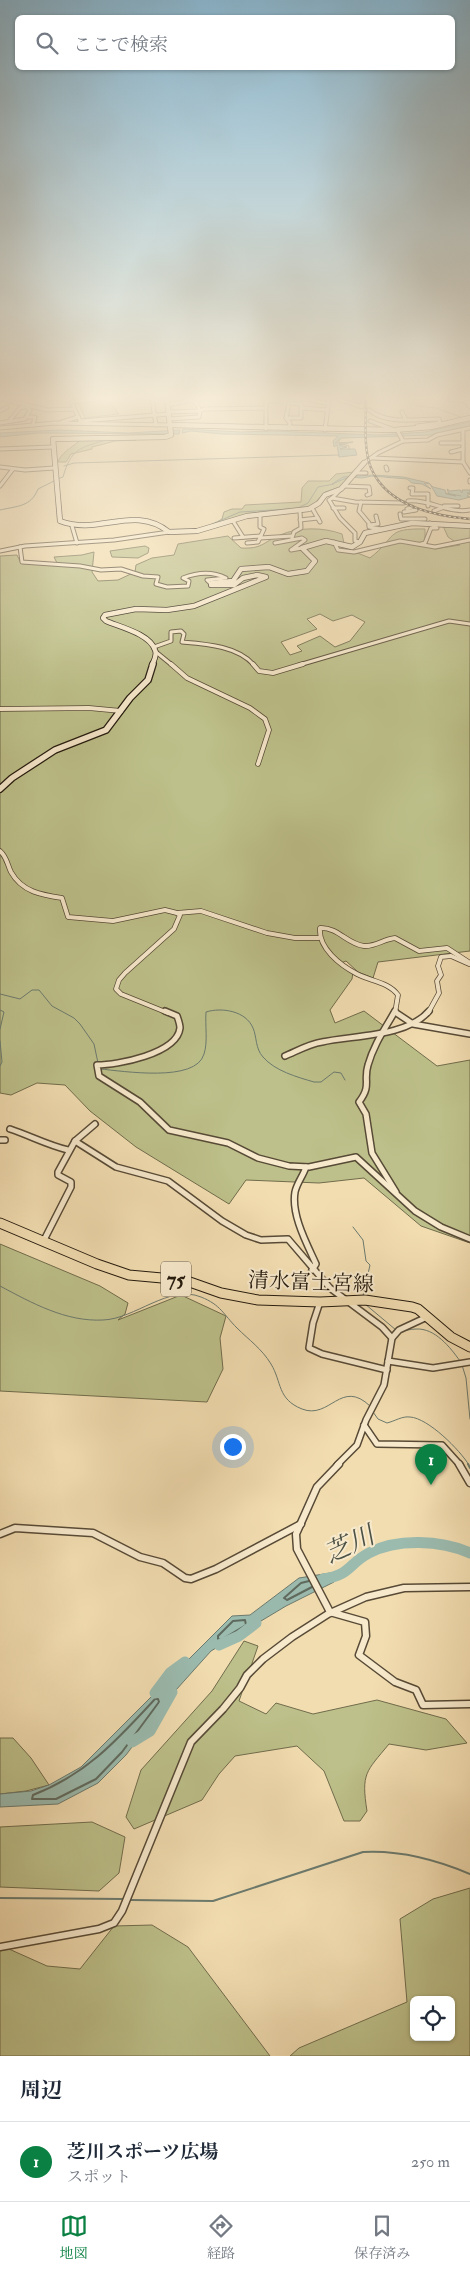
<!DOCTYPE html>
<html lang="ja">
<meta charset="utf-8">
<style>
body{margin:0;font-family:"IM FELL Double Pica","Noto Serif JP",serif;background:#f6f6f7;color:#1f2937}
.controls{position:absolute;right:15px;bottom:15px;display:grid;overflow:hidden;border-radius:8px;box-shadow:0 1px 4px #0004}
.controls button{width:45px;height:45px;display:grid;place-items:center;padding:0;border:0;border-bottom:1px solid #e0e1e3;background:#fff;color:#1f2937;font:25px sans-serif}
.you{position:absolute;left:232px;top:1446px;width:18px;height:18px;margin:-12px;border:4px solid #fff;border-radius:50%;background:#1a73e8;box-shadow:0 0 0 8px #1a73e833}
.badge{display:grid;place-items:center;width:32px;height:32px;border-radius:50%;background:#0b8043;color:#fff;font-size:16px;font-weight:700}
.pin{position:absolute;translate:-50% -41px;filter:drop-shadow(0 1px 2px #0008)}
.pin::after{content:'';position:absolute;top:26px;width:18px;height:15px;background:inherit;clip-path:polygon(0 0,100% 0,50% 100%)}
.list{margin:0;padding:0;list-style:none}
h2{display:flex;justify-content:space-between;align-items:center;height:65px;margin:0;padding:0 20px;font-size:21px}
h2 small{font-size:16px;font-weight:400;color:#747a83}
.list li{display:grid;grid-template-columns:32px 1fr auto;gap:15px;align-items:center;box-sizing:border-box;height:80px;padding:0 20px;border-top:1px solid #e0e1e3}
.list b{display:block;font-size:19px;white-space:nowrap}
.list p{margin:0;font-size:16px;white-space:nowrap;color:#747a83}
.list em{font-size:16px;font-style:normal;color:#747a83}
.icon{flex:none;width:28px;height:28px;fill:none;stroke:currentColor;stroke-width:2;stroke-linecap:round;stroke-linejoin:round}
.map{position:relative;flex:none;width:470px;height:2056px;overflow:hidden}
.search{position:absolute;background:#fff;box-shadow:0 1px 4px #0004;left:15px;right:15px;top:15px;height:55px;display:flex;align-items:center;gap:12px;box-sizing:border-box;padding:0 18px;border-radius:8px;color:#747a83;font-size:19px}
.sheet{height:145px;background:#fff}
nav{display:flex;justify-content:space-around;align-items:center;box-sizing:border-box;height:70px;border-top:1px solid #e0e1e3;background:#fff;font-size:14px;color:#747a83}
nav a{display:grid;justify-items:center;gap:2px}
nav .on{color:#0b8043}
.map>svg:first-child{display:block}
.green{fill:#bdc08a;stroke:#706c4c;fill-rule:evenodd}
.water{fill:#9bbbaf;stroke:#6b7a6e}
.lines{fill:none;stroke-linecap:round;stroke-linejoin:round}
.shore{stroke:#5f6a5e;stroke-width:2}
.stream-far1{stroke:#6b7a6e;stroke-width:1}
.stream{stroke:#6b7a6e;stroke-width:2}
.river{stroke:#9bbbaf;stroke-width:11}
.street-far3-casing{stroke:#574a36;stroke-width:5}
.street-far2-casing{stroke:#574a36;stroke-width:5.5}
.street-far1-casing{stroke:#574a36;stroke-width:8}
.street-casing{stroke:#574a36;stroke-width:9}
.secondary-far1-casing{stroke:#23190d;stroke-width:6}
.secondary-casing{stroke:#23190d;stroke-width:8}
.primary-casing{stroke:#23190d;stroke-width:11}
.street-far3{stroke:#f7e9cc;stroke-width:3}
.street-far2{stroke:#f7e9cc;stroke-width:4}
.street-far1{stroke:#f7e9cc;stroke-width:5}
.street{stroke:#f7e9cc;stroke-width:6}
.secondary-far1{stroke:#f7e9cc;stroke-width:4.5}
.secondary{stroke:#f7e9cc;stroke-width:5.5}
.primary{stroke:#f2ddb1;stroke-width:9}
.rail-casing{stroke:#23190d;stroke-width:2.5}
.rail{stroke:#f7e9cc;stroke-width:1;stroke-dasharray:2.5;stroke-linecap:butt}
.labels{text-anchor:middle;stroke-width:4;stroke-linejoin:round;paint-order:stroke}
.shield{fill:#f7e9cc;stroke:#635746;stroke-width:1}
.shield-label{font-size:20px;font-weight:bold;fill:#23190d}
.street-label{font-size:21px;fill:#23190d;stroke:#f7e9cc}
.near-water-label{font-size:26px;font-style:italic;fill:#4d5246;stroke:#f7e9cc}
</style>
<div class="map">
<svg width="470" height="2056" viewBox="0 0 470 2056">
<rect width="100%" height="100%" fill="#f2ddb1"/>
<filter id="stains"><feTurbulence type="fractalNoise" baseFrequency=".004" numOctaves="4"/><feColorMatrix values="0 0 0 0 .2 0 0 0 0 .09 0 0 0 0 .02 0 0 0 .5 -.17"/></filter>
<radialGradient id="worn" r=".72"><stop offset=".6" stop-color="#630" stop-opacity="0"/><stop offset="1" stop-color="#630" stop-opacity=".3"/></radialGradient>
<!-- green -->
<g class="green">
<polygon points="108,399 119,414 85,418 78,403"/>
<path d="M 78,439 L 136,440 L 115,441 L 92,447 L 92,449 L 71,454 L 66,462 L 58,462 C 60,454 72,447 78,442 Z"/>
<polygon points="354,472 340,487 325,492 311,507 265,513 211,526 222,519 224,512 232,509 242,509 245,505 301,502 302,488 308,481 329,481 336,474"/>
<path d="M 443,526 L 470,527 L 470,951 L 378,962 L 373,978 L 358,972 L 346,961 L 341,963 L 353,972 L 352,979 L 330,1010 L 335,1023 L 364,1011 L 437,1066 L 470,1060 L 470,1243 L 421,1226 L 364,1178 L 319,1183 L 246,1180 L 229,1204 L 136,1147 L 90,1111 L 65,1085 L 37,1083 L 11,1095 L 0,1093 L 0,556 L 17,555 L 21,563 L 57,563 L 54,557 L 82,555 L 94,552 L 92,572 L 98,581 L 118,580 L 135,572 L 136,565 L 152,558 L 174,555 L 178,544 L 228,536 L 241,548 C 262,549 262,543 280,535 C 299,527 323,527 342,534 L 345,548 L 370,558 C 397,537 385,528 425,529 L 425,542 L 435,549 L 460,545 L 448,537 ZM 320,614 L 333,621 L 352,615 L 365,622 L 350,641 L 335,647 L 320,636 L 297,646 L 302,651 L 290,655 L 281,642 L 317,629 L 307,619 Z"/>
<polygon points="145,546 149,548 148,553 138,558 112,557 110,551"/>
<polygon points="0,1244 100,1286 128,1303 125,1314 118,1320 181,1295 226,1316 220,1338 223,1369 207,1402 0,1391"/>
<path d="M 244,1641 L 258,1646 L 239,1701 L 266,1714 L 276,1703 L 313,1714 L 377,1700 L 446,1719 L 467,1743 L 426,1750 L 389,1744 C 366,1772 361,1773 367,1811 L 360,1821 L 344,1821 L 324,1771 L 297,1746 L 235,1756 L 219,1774 L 202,1800 L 134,1829 L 126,1817 L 141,1770 L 212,1691 Z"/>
<polygon points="0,1738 13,1738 31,1758 49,1785 26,1791 0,1794"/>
<polygon points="92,1822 125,1837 119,1873 99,1891 0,1887 0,1827"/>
<path d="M 470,1888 L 470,2056 L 290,2056 L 299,2048 L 407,2002 L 400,1919 L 433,1899 ZM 414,2000 L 451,2000 L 451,2037 L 414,2037 Z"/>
<polygon points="152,1925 188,1947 270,2056 0,2056 0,1945 47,1966 80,1969 114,1926"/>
</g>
<!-- water -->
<g class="water">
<polygon points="470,422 470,426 431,435 342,438 335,443 353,442 339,445 347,447 340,449 355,449 357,455 339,457 337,445 334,447 333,441 338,436 223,434 191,431 182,433 183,429 241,432 271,431 379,435 425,432"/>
<polygon points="59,430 128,433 180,430 179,434 38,433 0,437 0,433"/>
<polygon points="373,475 403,477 429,483 433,487 445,490 446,494 456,496 449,494 447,489 450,491 460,490 462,493 462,490 470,490 470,493 467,493 470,494 467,496 470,497 459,500 437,496 430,484 424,483 431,489 422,484 412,483 407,479 372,476 362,478 349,477 332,484 343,477"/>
<polygon points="330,1573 334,1582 286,1606 211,1651 167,1700 126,1755 98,1783 58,1804 0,1807 0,1794 31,1791 49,1785 81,1767 232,1616 250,1615 299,1578"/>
</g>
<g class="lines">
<!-- shore -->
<g class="shore">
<polyline points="309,1581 301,1583 284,1598 287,1600 312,1587"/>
<polygon points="245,1620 246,1625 221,1640 218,1639 218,1636 233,1621"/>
<path d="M 155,1699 L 158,1699 L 159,1702 L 122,1752 L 96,1779 L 56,1799 L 32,1799 L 33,1795 C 87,1774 117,1740 155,1699 Z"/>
</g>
<!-- stream-far1 -->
<g class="stream-far1">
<polyline points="399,399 415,402 417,406 436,408 463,418"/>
<polyline points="339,439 339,443 349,446 349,449"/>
<polyline points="64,466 74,463 339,455"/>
<path d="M 57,479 L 63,477 C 71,449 79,448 106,440"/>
<polyline points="446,493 461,496"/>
<polyline points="298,508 308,503 318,487 334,484"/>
<path d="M 0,510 C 17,506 31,507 38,489 L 54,481"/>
<polyline points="212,524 240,512 289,509"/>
<polyline points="0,994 20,999 32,990 39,990 52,1006 74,1018 80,1024 94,1044 98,1063"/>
<polyline points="0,1010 4,1012 0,1029"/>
<polyline points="0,1041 2,1062 0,1066"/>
<path d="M 100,1069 C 123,1071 196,1083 204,1054 C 208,1042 205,1025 206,1012 C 222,1007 246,1011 253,1028 C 257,1037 255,1048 263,1057 C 275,1071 297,1077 314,1082 L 321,1082 L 334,1072 L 341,1073 L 345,1080"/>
<polyline points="353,1227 363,1240 366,1261 370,1265 363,1296"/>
<path d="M 0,1286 C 32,1303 66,1322 103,1320 C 135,1319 169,1284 201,1297 C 221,1305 223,1314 237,1328 C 249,1340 262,1349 271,1364 C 282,1382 277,1399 302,1409 C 330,1420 341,1378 370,1406"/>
<polyline points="365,1304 396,1330"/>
<path d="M 400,1331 C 406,1331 410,1329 416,1329 C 435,1328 450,1347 460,1361"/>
<polyline points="462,1365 466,1378 470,1419"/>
<path d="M 373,1412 L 378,1419 L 387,1423 C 395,1421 402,1416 410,1417 C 428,1418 460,1450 469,1465"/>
</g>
<!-- stream -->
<g class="stream">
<polyline points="468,1464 470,1468"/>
<polyline points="0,1898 124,1899"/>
<path d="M 131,1900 L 213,1901 L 363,1852 C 399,1850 437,1860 470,1874"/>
</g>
<!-- river -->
<g class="river">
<path d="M 323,1579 C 351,1575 348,1564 369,1553 C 397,1538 441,1540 470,1553"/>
<polyline points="219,1645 239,1636 256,1623"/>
<polyline points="155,1693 170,1673 185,1662"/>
<polyline points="132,1742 150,1731 172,1692"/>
</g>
<!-- street-far3 casing -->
<g class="street-far3-casing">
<g id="street-far3">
<polyline points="1,399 47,410 74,409"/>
<polyline points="70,399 81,423"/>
<polyline points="152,399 156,425"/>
<polyline points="266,399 266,429"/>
<polyline points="308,399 328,404"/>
<polyline points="338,399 362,407 363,399"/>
<polyline points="448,399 466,401"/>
<polyline points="47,400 50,399"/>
<polyline points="266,401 278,401"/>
<polyline points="71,402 99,399"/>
<polygon points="289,403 301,404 301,418 286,418"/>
<polyline points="168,405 191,400"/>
<polyline points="301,408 327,410"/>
<path d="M 369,410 C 388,425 415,419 439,419 L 440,423 L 417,426"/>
<polyline points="0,411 7,407"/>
<polyline points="169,412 200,411 197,404 190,399"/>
<polyline points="402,412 406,420"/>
<polyline points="26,417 35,417 33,425"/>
<polyline points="286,418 290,423 289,429"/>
<polyline points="169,419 199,417 200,411 204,409 266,408"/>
<polyline points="10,420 20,408 27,406"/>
<polyline points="80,421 169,414"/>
<polyline points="370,421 392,429"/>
<polyline points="62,422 78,417"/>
<polyline points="0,423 25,419 30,410 26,406"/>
<polyline points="0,428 55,423 170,425"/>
<polyline points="325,430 329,399"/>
<polyline points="463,431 463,462"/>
<polyline points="403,441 428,440 437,435 470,428"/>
<polyline points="441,443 463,443"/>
<polyline points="0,449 53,447"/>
<polyline points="451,452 463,449"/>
<polyline points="373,458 463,462 470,473"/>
<polyline points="364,463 378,453 403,441 397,430"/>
<polyline points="0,467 25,470 54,468"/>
<polyline points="386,467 387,470"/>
<polyline points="355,473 366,473"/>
<polyline points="470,480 470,482"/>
<polyline points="0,486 13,469"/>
<polyline points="344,486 369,487 370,494 367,495"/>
<polyline points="410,488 413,488 412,494 428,494 428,506"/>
<polyline points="340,490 332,498 355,502 404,503"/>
<polyline points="332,498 329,500 340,518 355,533 355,541 360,542"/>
<path d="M 408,501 C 430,499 448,514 470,510"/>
<polyline points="361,502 359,511 369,523 369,527 381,529"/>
<polyline points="444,506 458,506"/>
<polyline points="312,508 320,522"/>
<polyline points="333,508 344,508"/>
<polyline points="407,509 412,507"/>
<polyline points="434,511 444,507"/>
<polyline points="404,512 416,510"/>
<polyline points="400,514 401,519 425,519"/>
<polyline points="300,520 318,518"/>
<polyline points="233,521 243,537"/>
<polyline points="369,525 378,524 376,516"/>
<polyline points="72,526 77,543"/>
<polyline points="234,538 261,536"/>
<polyline points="260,538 292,536"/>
<polyline points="292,538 294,532 301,528 300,512"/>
<polyline points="334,542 338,550 354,552 400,541 435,547 470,540"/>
<polyline points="247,543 258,542 264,529 260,527 260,514"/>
<polyline points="275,543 302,538 305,540 291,550 302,548"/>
<polyline points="421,544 425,543 431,528 437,528 430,523"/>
<path d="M 20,547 L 22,562 L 80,566 L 101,570 L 121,569 L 143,576 L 158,577 L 156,584 L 167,587 L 188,586 L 189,581 L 183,578 C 198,572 212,571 226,578 L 207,580 L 211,584"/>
<polyline points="0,551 25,546 114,540 169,532"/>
<path d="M 154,647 L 171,641 L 171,632 L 181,631 L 184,634 L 182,642 C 206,644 238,646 254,665"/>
<polyline points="156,652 172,665"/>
<polyline points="299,665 449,621 470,624"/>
</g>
</g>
<!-- street-far2 casing -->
<g class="street-far2-casing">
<g id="street-far2">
<polyline points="171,664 187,678 250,708 265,719 269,730 258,764"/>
<polyline points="253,664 259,671 273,673 303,664"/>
<polyline points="0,709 89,708 121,711"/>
<path d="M 0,851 C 7,857 7,864 11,872 C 22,892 42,895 62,898 L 68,917 L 113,921 L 165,910 L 177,913 L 201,911 L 267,933 L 295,938 L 319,938"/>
<polyline points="168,1013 121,994 116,989 119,980 125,973 174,929 180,915 177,913"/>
<path d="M 395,1013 L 398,995 C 389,982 370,981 357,974 C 340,965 318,948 320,928 C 338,927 347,944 364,946 C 375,947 384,939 395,938 L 419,951 L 447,948 L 470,963"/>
<polyline points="428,1013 439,993 437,981 441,975 438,966 441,957 451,956 469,964"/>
</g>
</g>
<!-- street-far1 casing -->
<g class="street-far1-casing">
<g id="street-far1">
<path d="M 165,1011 L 177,1016 C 178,1019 180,1024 180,1028 C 177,1054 117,1065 97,1065 L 99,1076 L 140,1102 L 169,1130 L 228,1143 L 258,1158 L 289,1166 L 309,1167 L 356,1157 L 415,1211 L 441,1227 L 470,1239"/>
<path d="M 395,1011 C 385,1029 374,1044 368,1065 C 363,1081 372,1085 359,1102 L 366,1114 L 372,1153 L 396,1192"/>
<polyline points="395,1012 413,1024 470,1034"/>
<path d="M 285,1056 C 297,1051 309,1044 322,1042 C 354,1035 407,1037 429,1011"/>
<path d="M 10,1129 C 31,1136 47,1145 68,1150"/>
<polyline points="0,1140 5,1140"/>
<polyline points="75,1141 116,1167 168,1181 222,1221 246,1235 261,1240 288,1239 330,1288 382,1327 392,1338"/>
<path d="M 306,1167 C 303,1176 297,1183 295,1192 C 291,1215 307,1244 316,1264 L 312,1270"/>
<polyline points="43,1242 71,1187 71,1182 58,1175 58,1172 75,1141 95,1124"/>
<polyline points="320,1302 313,1323 309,1348 322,1354 387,1370"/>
<polyline points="388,1361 433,1368 470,1362"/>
<polyline points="364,1425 377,1444 442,1445 460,1465"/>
<polyline points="337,1465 357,1445 366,1420 384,1385 392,1338 399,1330 427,1317"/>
</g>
</g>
<!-- street casing -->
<g class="street-casing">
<g id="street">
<polyline points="339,1464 317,1487 296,1534 297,1549 330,1612 365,1622 366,1636 359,1655 395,1682 416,1690 423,1705 470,1704"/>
<polyline points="459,1464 470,1483"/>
<polyline points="0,1534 15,1528 93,1533 140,1557 163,1563 185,1578 191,1579 216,1569 301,1524"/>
<polyline points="0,1947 99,1929 114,1923 122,1911 191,1742 223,1709 240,1688 247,1675 263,1659 292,1637 328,1614 366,1597 404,1588 470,1587"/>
</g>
</g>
<!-- secondary-far1 casing -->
<g class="secondary-far1-casing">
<g id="secondary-far1">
<path d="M 167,399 L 171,435 L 165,437 L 53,439 L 60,521 C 99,536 134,504 169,532 L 197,531 L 247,516 L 309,509 L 319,503 L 325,495 L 341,489 L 364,463"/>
<polyline points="465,399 470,406"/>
<polyline points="170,425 394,430 431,427 470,418"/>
<path d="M 152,665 C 154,661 157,654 155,650 C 150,634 120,627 106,621 L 103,618 L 105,615 L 136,609 L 167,610 L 194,606 L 266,577 L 257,575 L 243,578 L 234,585 L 211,585 L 212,583 L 233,581 L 241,569 L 269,567 L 288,574 L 307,571 L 315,561 L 302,548 L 326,541 L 352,547 L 360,542 L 365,533 L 412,523 L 470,526"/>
</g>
</g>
<!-- secondary casing -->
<g class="secondary-casing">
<polyline id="secondary" points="0,789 12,778 55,750 106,730 130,698 148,680 153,664"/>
</g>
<!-- primary casing -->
<g class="primary-casing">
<polyline id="primary" points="0,1223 97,1264 129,1275 184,1280 221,1293 258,1300 320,1302 365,1300 412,1307 418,1309 451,1337 470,1347"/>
</g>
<!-- street-far3 -->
<use href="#street-far3" class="street-far3"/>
<!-- street-far2 -->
<use href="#street-far2" class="street-far2"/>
<!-- street-far1 -->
<use href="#street-far1" class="street-far1"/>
<!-- street -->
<use href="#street" class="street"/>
<!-- secondary-far1 -->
<use href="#secondary-far1" class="secondary-far1"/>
<!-- secondary -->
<use href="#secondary" class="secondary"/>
<!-- primary -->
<use href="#primary" class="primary"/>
<!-- rail casing -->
<g class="rail-casing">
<path id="rail" d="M 366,399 C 366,420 363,448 371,468 C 387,506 434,516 470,519"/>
</g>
<!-- rail -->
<use href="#rail" class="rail"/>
</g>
<!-- sky -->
<linearGradient id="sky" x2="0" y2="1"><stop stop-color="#89b7d1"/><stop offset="0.58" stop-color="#f9f0dc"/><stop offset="1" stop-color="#f9f0dc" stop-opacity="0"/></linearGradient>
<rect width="470" height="687" fill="url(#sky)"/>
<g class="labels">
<!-- shield labels -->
<rect class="shield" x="161" y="1261.5" width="30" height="35" rx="4"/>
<g class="shield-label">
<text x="176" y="1286">75</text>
</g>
<!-- street labels -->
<g class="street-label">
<text transform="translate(311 1282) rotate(2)" y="7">清水富士宮線</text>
</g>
<!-- near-water labels -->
<g class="near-water-label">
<text transform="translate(349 1544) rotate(-25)" y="9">芝川</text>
</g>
</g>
<rect width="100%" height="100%" filter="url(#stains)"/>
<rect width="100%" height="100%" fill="url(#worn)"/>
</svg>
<div class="controls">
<button><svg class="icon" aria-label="locate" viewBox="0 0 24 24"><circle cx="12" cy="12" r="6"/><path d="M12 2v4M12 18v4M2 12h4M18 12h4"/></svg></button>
</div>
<div class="you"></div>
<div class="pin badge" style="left:431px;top:1485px">1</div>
<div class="search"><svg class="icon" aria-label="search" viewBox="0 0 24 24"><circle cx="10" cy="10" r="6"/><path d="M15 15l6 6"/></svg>ここで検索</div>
</div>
<section class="sheet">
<h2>周辺<small></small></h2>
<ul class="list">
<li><span class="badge">1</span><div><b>芝川スポーツ広場</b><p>スポット</p></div><em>250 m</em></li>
</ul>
</section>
<nav>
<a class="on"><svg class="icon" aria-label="map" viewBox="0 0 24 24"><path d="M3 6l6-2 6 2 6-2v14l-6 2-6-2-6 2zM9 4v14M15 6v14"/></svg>地図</a>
<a><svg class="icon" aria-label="directions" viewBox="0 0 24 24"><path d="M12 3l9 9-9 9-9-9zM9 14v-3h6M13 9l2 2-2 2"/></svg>経路</a>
<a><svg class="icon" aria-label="saved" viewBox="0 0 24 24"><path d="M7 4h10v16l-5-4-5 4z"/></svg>保存済み</a>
</nav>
